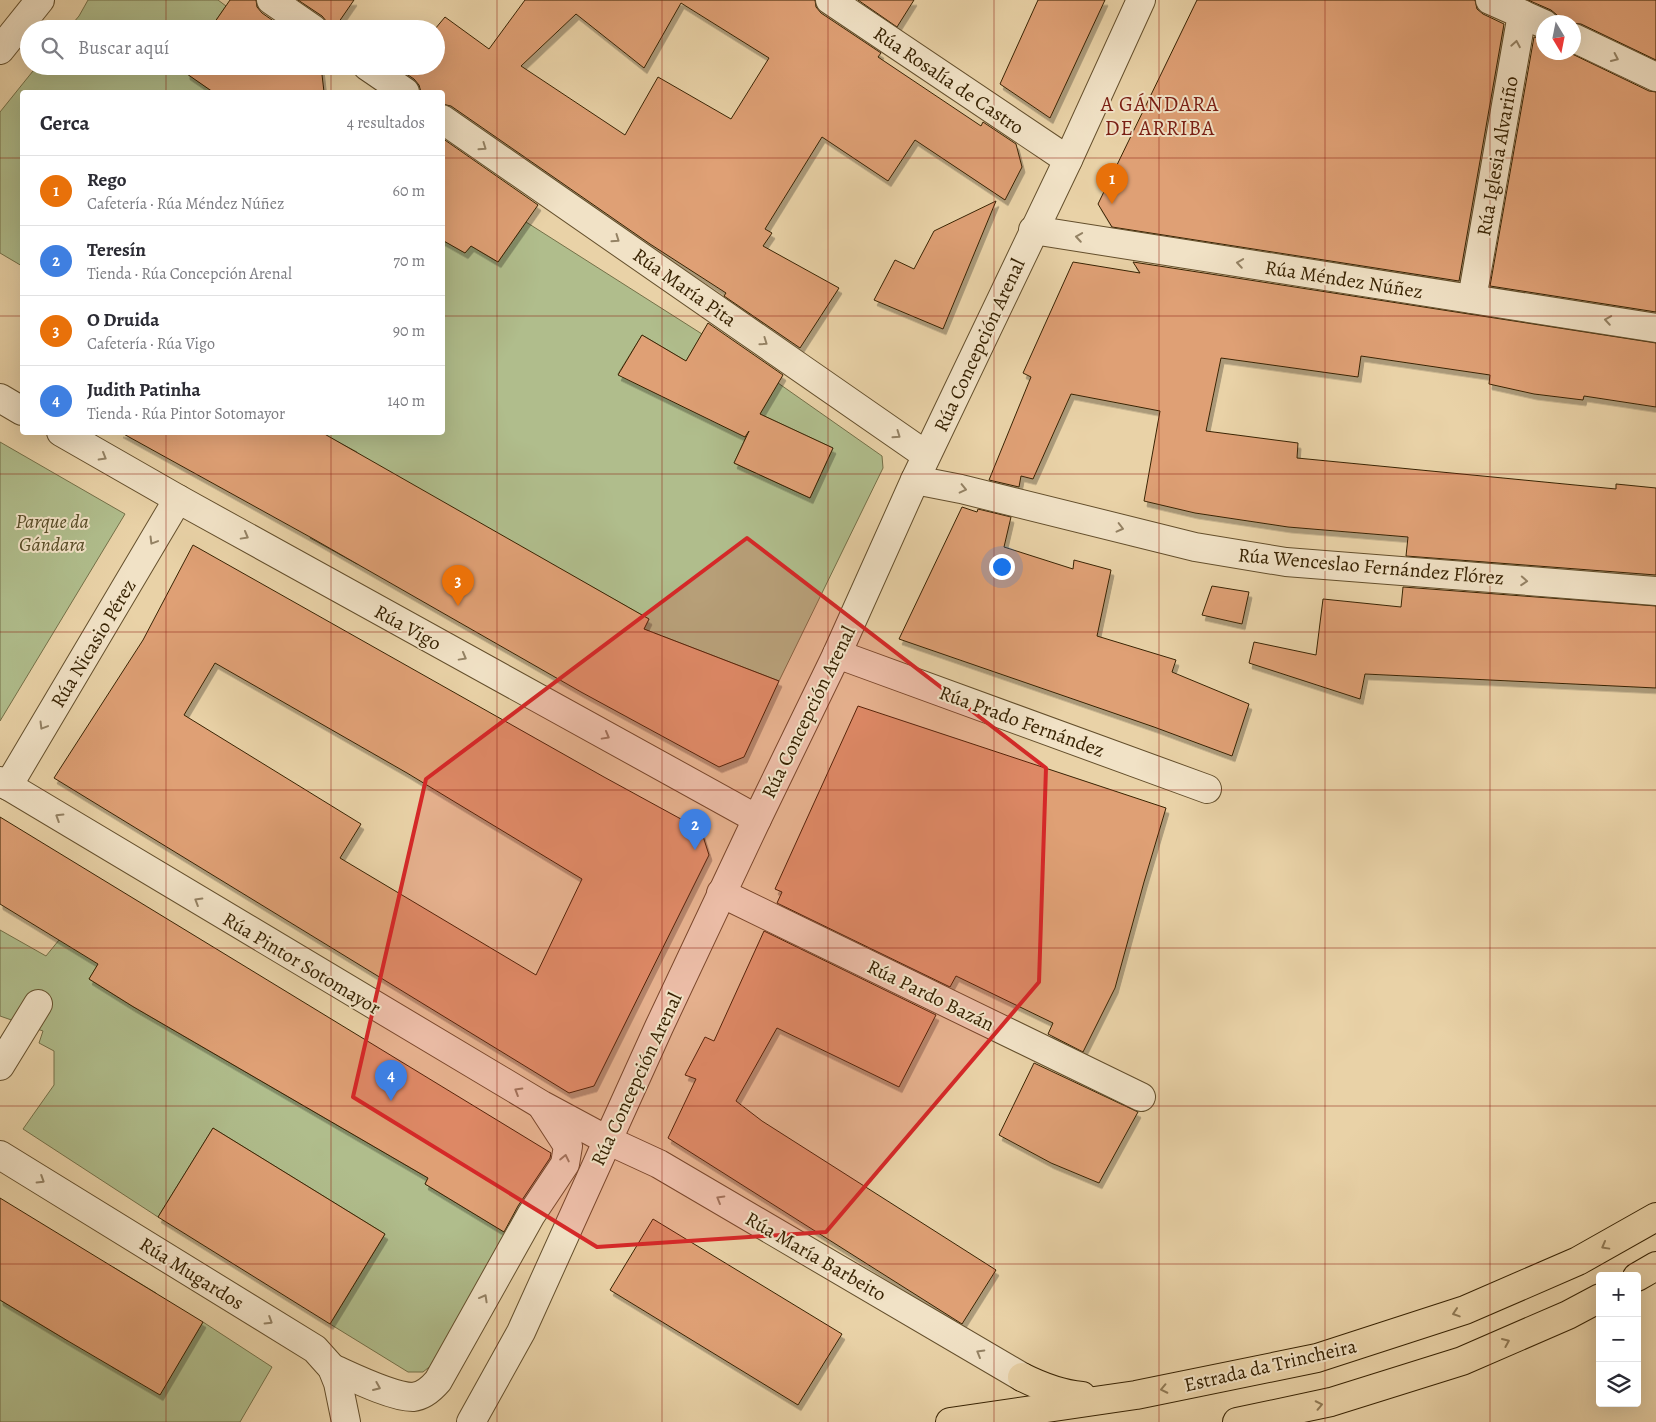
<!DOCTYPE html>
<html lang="es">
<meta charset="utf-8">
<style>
body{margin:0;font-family:Alegreya,serif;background:#f7f7f7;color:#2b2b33}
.controls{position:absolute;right:15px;bottom:15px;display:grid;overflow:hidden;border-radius:5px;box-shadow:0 5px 20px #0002}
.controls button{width:45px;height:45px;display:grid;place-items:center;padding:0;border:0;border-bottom:1px solid #e1e1e2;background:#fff;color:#2b2b33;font:25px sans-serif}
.compass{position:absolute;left:1536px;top:15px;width:45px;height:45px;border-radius:50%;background:#fff;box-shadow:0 5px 20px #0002;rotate:170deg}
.you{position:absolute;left:1001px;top:566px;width:18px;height:18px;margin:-12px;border:4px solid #fff;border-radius:50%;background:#1a73e8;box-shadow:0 0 0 8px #1a73e833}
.badge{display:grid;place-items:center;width:32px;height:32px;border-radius:50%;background:#1a73e8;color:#fff;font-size:16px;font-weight:700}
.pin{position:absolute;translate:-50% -41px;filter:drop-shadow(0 1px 2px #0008)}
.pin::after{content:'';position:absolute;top:26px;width:18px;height:15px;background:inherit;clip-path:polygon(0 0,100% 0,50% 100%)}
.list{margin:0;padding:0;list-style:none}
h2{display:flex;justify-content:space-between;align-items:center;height:65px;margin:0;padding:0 20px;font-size:21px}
h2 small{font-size:16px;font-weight:400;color:#7c7c81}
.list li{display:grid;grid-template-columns:32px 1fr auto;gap:15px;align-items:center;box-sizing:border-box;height:70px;padding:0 20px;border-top:1px solid #e1e1e2}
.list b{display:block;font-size:19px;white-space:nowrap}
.list p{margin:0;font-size:16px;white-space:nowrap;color:#7c7c81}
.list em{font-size:16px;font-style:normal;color:#7c7c81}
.icon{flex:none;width:28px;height:28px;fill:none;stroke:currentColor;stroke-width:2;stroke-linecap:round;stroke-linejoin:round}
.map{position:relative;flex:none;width:1656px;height:1422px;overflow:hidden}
.search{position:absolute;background:#fff;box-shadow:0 5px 20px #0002;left:20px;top:20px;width:425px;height:55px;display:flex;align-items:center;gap:12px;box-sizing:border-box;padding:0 18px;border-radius:28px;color:#7c7c81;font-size:19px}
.panel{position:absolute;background:#fff;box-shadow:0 5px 20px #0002;left:20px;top:90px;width:425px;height:345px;border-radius:5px}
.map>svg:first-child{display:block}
.green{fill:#b0bd8c;stroke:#747048}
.building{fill:#dfa075;stroke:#382303;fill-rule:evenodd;filter:url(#shadow)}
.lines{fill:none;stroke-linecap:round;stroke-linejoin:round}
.minor-casing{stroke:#644f2c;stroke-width:30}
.highway-casing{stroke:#382303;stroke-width:30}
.minor{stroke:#f1e2c6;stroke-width:28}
.highway{stroke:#e9d2a7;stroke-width:28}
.oneway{stroke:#948264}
.oneway2{stroke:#907a55}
.marked{fill:#d62828;fill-opacity:0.2;stroke:#d62828;stroke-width:4;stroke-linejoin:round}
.grid{fill:none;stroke:#8f2418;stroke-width:1;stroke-opacity:0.55}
.labels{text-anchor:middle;stroke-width:4;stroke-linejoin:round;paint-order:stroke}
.street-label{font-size:20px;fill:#382303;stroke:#f1e2c6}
.park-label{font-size:20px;font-style:italic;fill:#564a25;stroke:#f1e2c6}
.neighbourhood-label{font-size:21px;letter-spacing:1px;fill:#7a1f14;stroke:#f1e2c6}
</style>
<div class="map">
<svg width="1656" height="1422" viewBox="0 0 1656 1422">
<defs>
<filter id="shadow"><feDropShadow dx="3" dy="5.5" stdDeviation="0" flood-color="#0004"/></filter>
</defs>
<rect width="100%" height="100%" fill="#e9d2a7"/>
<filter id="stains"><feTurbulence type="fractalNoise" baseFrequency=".004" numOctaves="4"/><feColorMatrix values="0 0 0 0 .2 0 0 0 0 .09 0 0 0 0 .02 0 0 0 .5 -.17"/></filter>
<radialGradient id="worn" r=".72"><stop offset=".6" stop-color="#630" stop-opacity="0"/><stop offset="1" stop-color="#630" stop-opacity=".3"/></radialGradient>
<!-- green -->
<g class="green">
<polygon points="88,0 218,0 226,6 210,29 68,29 79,16"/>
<polygon points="37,66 183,66 182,70 213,92 22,92 22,266 0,253 0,112"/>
<polygon points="526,222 702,334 686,361 642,335 618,374 746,437 734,463 810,498 833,448 760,414 778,383 882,456 883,468 779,681 644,629 649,619 505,538 357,564 310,538 357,452 321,433 442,432 443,240 465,253 471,246 498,262"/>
<polygon points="0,442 125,514 0,721"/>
<polygon points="137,901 89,979 132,1006 428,1178 425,1184 511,1236 433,1364 423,1372 408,1372 330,1324 385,1234 213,1128 158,1217 23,1129 54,1085 54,1051 39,1043 43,1031 0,1016 0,930 46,956 59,940"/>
<polygon points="113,1267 156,1293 112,1367 160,1394 203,1322 272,1367 240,1422 0,1422 0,1300 68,1341"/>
</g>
<!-- building -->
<g class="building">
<polygon points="230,0 256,0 257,7 262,13 285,29 210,29"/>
<polygon points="298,0 354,0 334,29 328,29 327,22 322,16"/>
<path d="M 525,0 L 815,0 L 816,7 L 821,13 L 881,53 L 878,57 L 981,126 L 983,122 L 1016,144 L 1022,167 L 1005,200 L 915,140 L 888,181 L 822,137 L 765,229 L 772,233 L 763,246 L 839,288 L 800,348 L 724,296 L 726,293 L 650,244 L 451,106 L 442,104 L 442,92 L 421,92 L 419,85 L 414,79 L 399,69 L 402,66 L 436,66 L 436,29 L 435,29 L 445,17 L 489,49 ZM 681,3 L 769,58 L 731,119 L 658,77 L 625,135 L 521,66 L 576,14 L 644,68 Z"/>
<polygon points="858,0 914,0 897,27"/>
<polygon points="1038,0 1105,0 1050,118 1000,84"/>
<polygon points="1197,0 1475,0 1477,9 1483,14 1504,24 1459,281 1112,227 1098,204"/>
<polygon points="1528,0 1656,0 1656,60 1581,24 1559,22 1557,15 1551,10"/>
<polygon points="1534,37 1544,39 1544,52 1568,52 1649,91 1656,92 1656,312 1490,286"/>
<polygon points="187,66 321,66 324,92 213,92 187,74"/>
<polygon points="442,138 538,205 498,262 471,246 465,253 442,240"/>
<polygon points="996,201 943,329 874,300 895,260 914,269 934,231"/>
<polygon points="1073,262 1140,273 1133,262 1656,343 1656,407 1584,396 1583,400 1534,394 1489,384 1490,375 1361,356 1358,377 1221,358 1206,431 1298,443 1297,458 1616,489 1616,484 1656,488 1656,575 1406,556 1408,537 1288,527 1195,513 1144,501 1160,411 1071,394 1033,479 1021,476 1019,487 989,480 1031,377 1023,373"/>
<polygon points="708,323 783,375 760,414 833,448 810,498 734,463 749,431 745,437 618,375 642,335 686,361"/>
<polygon points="120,432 321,432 649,619 644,629 779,681 744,757 719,767 581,692 310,537"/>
<polygon points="962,507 977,512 978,509 1011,517 1004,547 1073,569 1074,560 1111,570 1097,636 1176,660 1172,672 1249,704 1232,756 1154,727 899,639"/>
<path d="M 193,545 L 604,777 L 701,830 L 709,855 L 594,1086 L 569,1093 L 54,778 L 143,640 ZM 215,663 L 407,773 L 582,879 L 536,975 L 340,858 L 361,824 L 184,715 Z"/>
<polygon points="1212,586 1249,592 1242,624 1202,615"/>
<polygon points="1403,587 1656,606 1656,688 1365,674 1360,699 1249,663 1254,642 1316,655 1323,599 1401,607"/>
<polygon points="858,706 1166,808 1144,882 1115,988 1083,1052 1048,1034 1053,1023 956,976 950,987 777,903 782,892 775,889"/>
<polygon points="0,817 551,1153 550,1158 518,1206 504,1232 425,1184 428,1178 132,1006 89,979 98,964 0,904"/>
<polygon points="764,931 936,1015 899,1087 777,1028 736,1101 762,1121 996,1270 962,1324 668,1138 696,1079 685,1075 705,1037 714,1041"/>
<polygon points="1034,1063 1138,1112 1099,1183 1051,1163 999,1135"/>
<polygon points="213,1128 385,1234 330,1324 158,1217"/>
<polygon points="0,1198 203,1322 160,1395 68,1341 0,1300"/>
<polygon points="653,1219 842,1334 798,1405 610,1290"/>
</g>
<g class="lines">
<!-- minor casing -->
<g class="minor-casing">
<g id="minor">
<polyline points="271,0 313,29"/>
<polyline points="830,0 1068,160"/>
<polyline points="1490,0 1544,24"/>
<polyline points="1574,38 1656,77"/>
<polyline points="0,50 40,0"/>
<polyline points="367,66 405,92"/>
<polyline points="442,119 926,455"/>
<polyline points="1033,230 1656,328"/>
<polyline points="1472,299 1522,14"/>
<polyline points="0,398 22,411"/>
<polyline points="61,432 178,499 757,819"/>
<polyline points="915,480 961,489 1195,547 1286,562 1656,591"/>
<polyline points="837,654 1207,789"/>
<polyline points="0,781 542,1105 607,1140 659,1164 1022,1377"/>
<polyline points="8,786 178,499"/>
<polyline points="721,893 1141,1097"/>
<polyline points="0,1066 38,1004"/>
<polyline points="0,1155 315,1349 332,1368 338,1383 346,1422"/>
<path d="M 332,1368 C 352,1377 392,1397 413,1397 C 423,1396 432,1388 438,1381 L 531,1215 L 565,1164 L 568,1146 L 542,1106"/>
<polyline points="471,1422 521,1332 659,1027 757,819 837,654 915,480 1068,160 1141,0"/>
</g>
</g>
<!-- highway casing -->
<g class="highway-casing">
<g id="highway">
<polyline points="1637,1277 1656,1266"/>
<path d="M 1022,1377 C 1042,1387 1060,1394 1082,1396"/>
<polyline points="950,1422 1136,1395 1317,1358 1465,1310 1578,1261 1656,1217"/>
<polyline points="1237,1422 1331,1402 1462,1361 1568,1315 1600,1298"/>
</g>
</g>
<!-- minor -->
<use href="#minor" class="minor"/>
<!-- highway -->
<use href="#highway" class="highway"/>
</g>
<!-- one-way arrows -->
<defs><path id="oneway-chevron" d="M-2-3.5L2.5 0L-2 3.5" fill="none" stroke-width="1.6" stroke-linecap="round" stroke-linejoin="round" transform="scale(1.25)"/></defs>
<g class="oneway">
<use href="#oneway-chevron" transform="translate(1516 44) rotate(-80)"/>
<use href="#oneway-chevron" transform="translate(1615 58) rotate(25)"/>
<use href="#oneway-chevron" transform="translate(483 147) rotate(35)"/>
<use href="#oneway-chevron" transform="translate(1079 237) rotate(-171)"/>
<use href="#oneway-chevron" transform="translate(616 239) rotate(35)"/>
<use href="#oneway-chevron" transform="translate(1240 263) rotate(-171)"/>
<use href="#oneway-chevron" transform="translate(1608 320) rotate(-171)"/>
<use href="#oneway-chevron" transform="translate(764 342) rotate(35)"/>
<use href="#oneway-chevron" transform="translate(897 435) rotate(35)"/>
<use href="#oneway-chevron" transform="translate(103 457) rotate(30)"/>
<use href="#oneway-chevron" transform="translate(963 489) rotate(13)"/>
<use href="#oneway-chevron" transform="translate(1120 528) rotate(14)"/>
<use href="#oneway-chevron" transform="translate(245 536) rotate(29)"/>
<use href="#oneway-chevron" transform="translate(153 541) rotate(121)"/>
<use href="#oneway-chevron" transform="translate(1524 581) rotate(4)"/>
<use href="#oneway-chevron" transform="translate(463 657) rotate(29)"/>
<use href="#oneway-chevron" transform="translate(43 726) rotate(121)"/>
<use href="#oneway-chevron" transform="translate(606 736) rotate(29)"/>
<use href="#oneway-chevron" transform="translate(59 817) rotate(-148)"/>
<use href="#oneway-chevron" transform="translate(198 901) rotate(-149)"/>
<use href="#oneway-chevron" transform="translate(518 1091) rotate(-149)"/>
<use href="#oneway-chevron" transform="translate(565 1158) rotate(-78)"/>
<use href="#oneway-chevron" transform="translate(41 1180) rotate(32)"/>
<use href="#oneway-chevron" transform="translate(720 1199) rotate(-150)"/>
<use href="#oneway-chevron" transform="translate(484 1298) rotate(-61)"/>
<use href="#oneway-chevron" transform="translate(269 1321) rotate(32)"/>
<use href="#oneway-chevron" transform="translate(980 1353) rotate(-150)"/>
<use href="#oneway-chevron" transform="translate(377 1387) rotate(23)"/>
</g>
<g class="oneway2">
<use href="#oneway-chevron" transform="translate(1605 1246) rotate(151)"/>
<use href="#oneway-chevron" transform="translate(1456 1313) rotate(162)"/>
<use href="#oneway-chevron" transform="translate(1506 1342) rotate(-23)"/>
<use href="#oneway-chevron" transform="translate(1164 1389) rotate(168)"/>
<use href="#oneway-chevron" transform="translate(1319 1405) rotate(-12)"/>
</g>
<!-- marked area -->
<path class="marked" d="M 747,538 L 1046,768 L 1039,982 L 826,1232 L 597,1247 L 353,1097 L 426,779 Z"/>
<!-- grid -->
<path class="grid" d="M 166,0 L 166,29M 331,0 L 331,29M 497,0 L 497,1422M 662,0 L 662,1422M 828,0 L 828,1422M 994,0 L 994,1422M 1159,0 L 1159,1422M 1325,0 L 1325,1422M 1490,0 L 1490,1422M 166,66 L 166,92M 331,66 L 331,92M 0,158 L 22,158M 442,158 L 1656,158M 0,316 L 22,316M 442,316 L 1656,316M 166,432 L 166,1422M 331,432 L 331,1422M 0,474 L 1656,474M 0,632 L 1656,632M 0,790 L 1656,790M 0,948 L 1656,948M 0,1106 L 1656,1106M 0,1264 L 1656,1264"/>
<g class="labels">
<!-- street labels -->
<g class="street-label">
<text transform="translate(949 80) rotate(34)" y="7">Rúa Rosalía de Castro</text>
<text transform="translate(1497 156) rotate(-80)" y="7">Rúa Iglesia Alvariño</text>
<text transform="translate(1344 279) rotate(9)" y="7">Rúa Méndez Núñez</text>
<text transform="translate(685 287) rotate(35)" y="7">Rúa María Pita</text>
<text transform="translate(979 345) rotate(-65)" y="7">Rúa Concepción Arenal</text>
<text transform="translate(1371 566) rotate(5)" y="7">Rúa Wenceslao Fernández Flórez</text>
<text transform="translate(408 627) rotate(29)" y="7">Rúa Vigo</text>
<text transform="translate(93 643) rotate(-59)" y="7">Rúa Nicasio Pérez</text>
<text transform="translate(808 712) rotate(-64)" y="7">Rúa Concepción Arenal</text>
<text transform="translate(1022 721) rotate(20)" y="7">Rúa Prado Fernández</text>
<text transform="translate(302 963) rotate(31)" y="7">Rúa Pintor Sotomayor</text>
<text transform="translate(931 995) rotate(26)" y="7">Rúa Pardo Bazán</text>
<text transform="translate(636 1079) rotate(-65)" y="7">Rúa Concepción Arenal</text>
<text transform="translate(816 1256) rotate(30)" y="7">Rúa María Barbeito</text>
<text transform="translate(192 1273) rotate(32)" y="7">Rúa Mugardos</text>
<text transform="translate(1270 1365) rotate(-13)" y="7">Estrada da Trincheira</text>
</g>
<!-- park labels -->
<g class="park-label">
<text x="52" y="528">Parque da<tspan x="52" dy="23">Gándara</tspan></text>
</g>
<!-- neighbourhood labels -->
<g class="neighbourhood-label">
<text x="1160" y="111">A GÁNDARA<tspan x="1160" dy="24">DE ARRIBA</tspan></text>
</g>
</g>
<rect width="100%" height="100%" filter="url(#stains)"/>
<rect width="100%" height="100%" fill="url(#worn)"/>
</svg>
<div class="controls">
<button>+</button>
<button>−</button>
<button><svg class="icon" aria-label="layers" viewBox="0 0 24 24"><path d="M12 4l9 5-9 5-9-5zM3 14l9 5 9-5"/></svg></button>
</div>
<svg class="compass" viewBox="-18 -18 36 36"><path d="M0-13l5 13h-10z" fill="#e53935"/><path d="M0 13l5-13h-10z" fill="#7c7c81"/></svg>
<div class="you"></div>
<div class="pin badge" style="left:1112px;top:204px;background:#e8710a">1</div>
<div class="pin badge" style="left:695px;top:850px;background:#3f7fe0">2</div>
<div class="pin badge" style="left:458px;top:606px;background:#e8710a">3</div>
<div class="pin badge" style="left:391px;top:1101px;background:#3f7fe0">4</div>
<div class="search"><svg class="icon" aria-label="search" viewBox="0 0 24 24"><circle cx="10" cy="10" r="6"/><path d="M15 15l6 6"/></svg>Buscar aquí</div>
<section class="panel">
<h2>Cerca<small>4 resultados</small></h2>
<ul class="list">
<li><span class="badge" style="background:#e8710a">1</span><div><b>Rego</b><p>Cafetería · Rúa Méndez Núñez</p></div><em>60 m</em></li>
<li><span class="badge" style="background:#3f7fe0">2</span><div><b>Teresín</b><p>Tienda · Rúa Concepción Arenal</p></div><em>70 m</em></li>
<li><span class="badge" style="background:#e8710a">3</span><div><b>O Druida</b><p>Cafetería · Rúa Vigo</p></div><em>90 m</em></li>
<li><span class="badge" style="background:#3f7fe0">4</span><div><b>Judith Patinha</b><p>Tienda · Rúa Pintor Sotomayor</p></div><em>140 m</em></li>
</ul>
</section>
</div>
